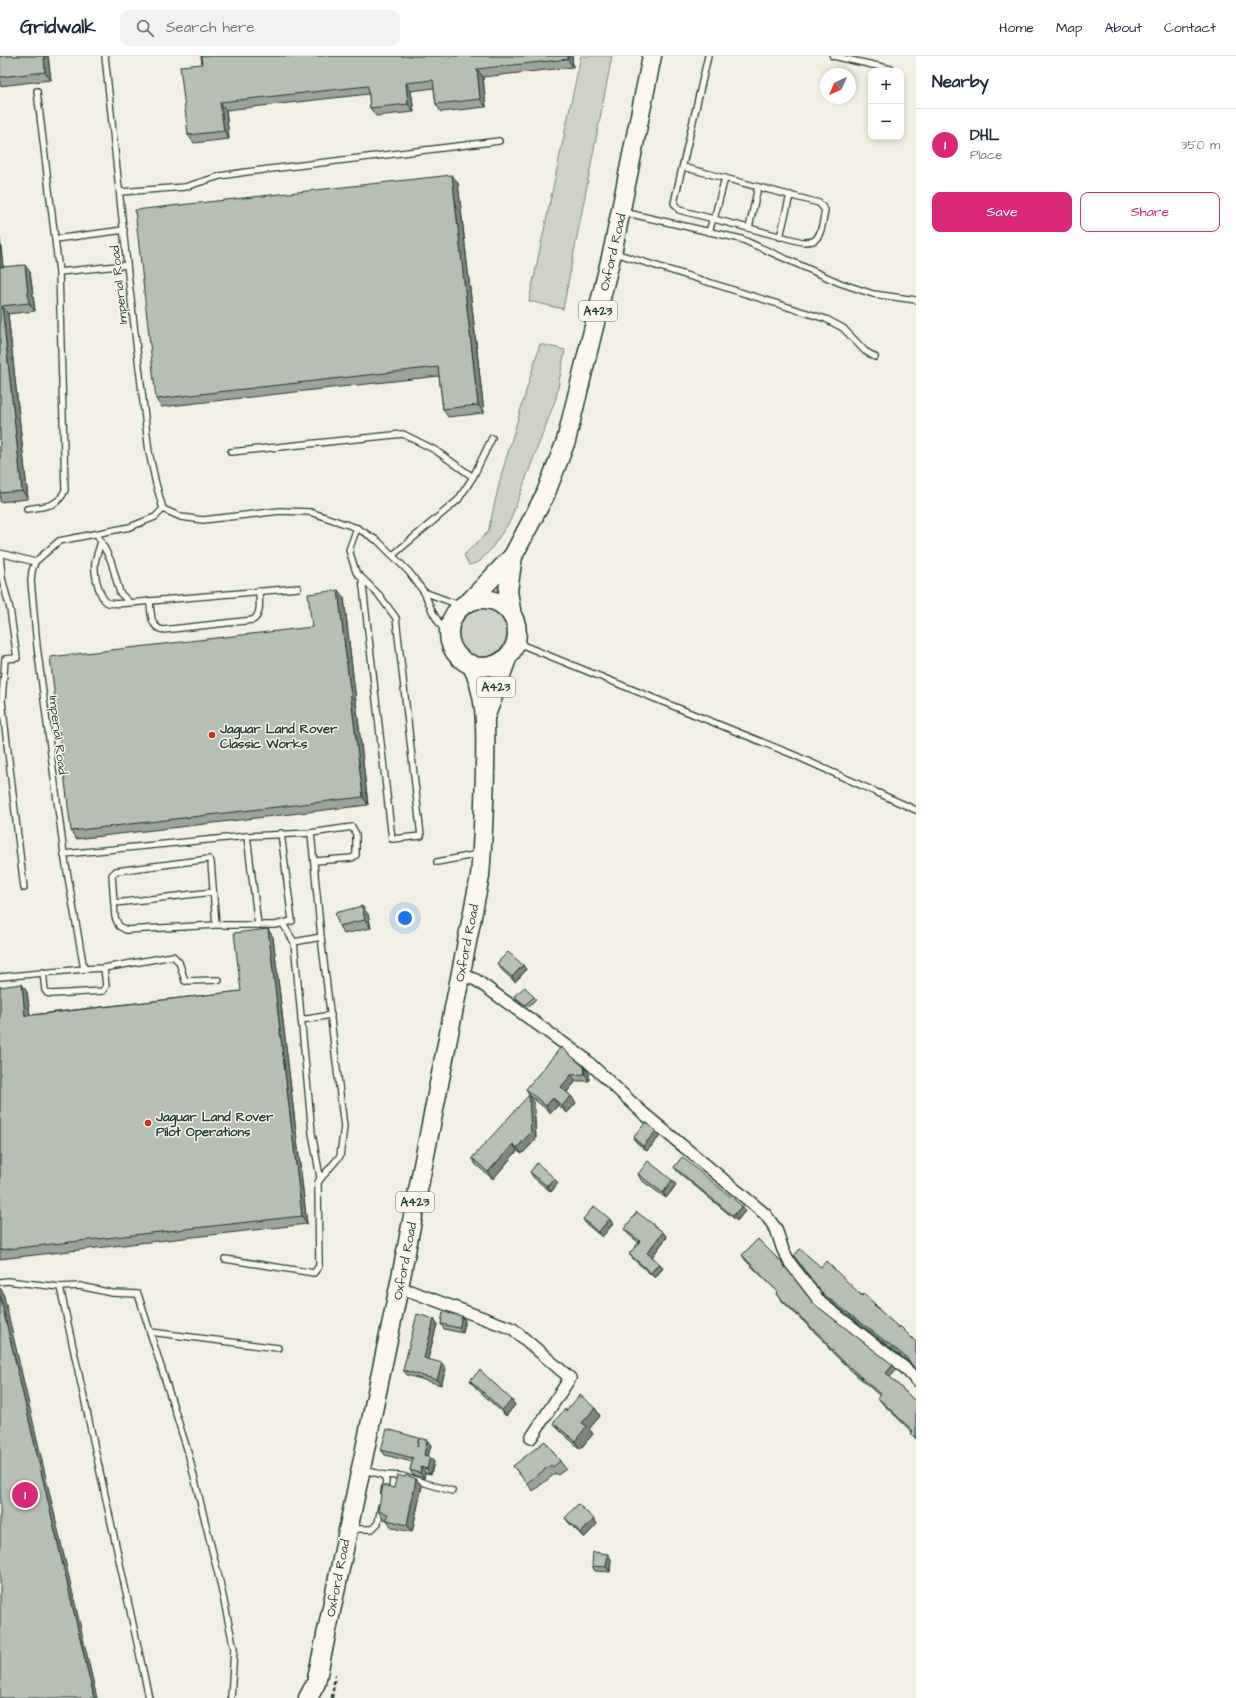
<!DOCTYPE html>
<meta charset="utf-8">
<style>
body{margin:0;font-family:"Architects Daughter",sans-serif;background:#f2f2f3;color:#1f2937}
.controls{position:absolute;right:12px;top:12px;display:grid;overflow:hidden;border-radius:8px;box-shadow:0 2px 6px #0003}
.controls button{width:36px;height:36px;display:grid;place-items:center;padding:0;border:0;border-bottom:1px solid #e0e1e3;background:#fff;color:#1f2937;font:20px sans-serif}
.compass{position:absolute;left:820px;top:12px;width:36px;height:36px;border-radius:50%;background:#fff;box-shadow:0 2px 6px #0003;rotate:225deg}
.you{position:absolute;left:405px;top:862px;width:14px;height:14px;margin:-10px;border:3px solid #fff;border-radius:50%;background:#1a73e8;box-shadow:0 0 0 6px #1a73e833}
.badge{display:grid;place-items:center;width:26px;height:26px;border-radius:50%;background:#db2777;color:#fff;font-size:13px;font-weight:700}
.pin{position:absolute;translate:-50% -50%;border:2px solid #fff;box-shadow:0 1px 4px #0006}
.list{margin:0;padding:0;list-style:none}
h2{display:flex;justify-content:space-between;align-items:center;height:52px;margin:0;padding:0 16px;font-size:17px}
h2 small{font-size:13px;font-weight:400;color:#747a83}
.list li{display:grid;grid-template-columns:26px 1fr auto;gap:12px;align-items:center;box-sizing:border-box;height:72px;padding:0 16px;border-top:1px solid #e0e1e3}
.list b{display:block;font-size:15px;white-space:nowrap}
.list p{margin:0;font-size:13px;white-space:nowrap;color:#747a83}
.list em{font-size:13px;font-style:normal;color:#747a83}
.actions{display:flex;gap:8px;padding:12px 16px}
.actions a{flex:1;padding:9px 0;border:1px solid #db2777;border-radius:8px;text-align:center;font-size:14px;color:#db2777}
.actions .main{background:#db2777;color:#fff}
.icon{flex:none;width:22px;height:22px;fill:none;stroke:currentColor;stroke-width:2;stroke-linecap:round;stroke-linejoin:round}
.map{position:relative;flex:none;width:916px;height:1642px;overflow:hidden}
header{display:flex;align-items:center;gap:24px;box-sizing:border-box;height:56px;padding:0 20px;background:#fff;border-bottom:1px solid #e0e1e3}
header strong{font-size:19px}
nav{display:flex;gap:22px;margin-inline-start:auto;font-size:14px}
.search{width:280px;height:36px;background:#f2f2f3;display:flex;align-items:center;gap:10px;box-sizing:border-box;padding:0 14px;border-radius:8px;color:#747a83;font-size:15px}
main{display:flex}
aside{flex:1;background:#fff}
.map>svg:first-child{display:block}
.green{fill:#cfd2c8;stroke:#77887e}
.lines{fill:none;stroke-linecap:round;stroke-linejoin:round}
.service-casing{stroke:#1f3d34;stroke-width:8}
.minor-casing{stroke:#1f3d34;stroke-width:14}
.trunk-casing{stroke:#1f3d34;stroke-width:21}
.path{stroke:#1f3d34;stroke-width:2.5;stroke-dasharray:4 3;stroke-linecap:butt}
.service{stroke:#fbf7ec;stroke-width:5.5}
.minor{stroke:#fbf7ec;stroke-width:11}
.trunk{stroke:#fbf7ec;stroke-width:18}
.wall{fill:#9da39a;stroke:#1f3d34}
.shaded-wall{fill:#80857d;stroke:#1f3d34}
.building{fill:#b7beb3;stroke:#1f3d34}
.poi-dot{fill:#c8321e;stroke:#fbf7ec;stroke-width:1.5}
.labels{text-anchor:middle;stroke-width:3;stroke-linejoin:round;paint-order:stroke}
.shield{fill:#fbf7ec;stroke:#61756b;stroke-width:1}
.shield-label{font-size:12px;font-weight:bold;fill:#1f3d34}
.street-label{font-size:13px;fill:#1f3d34;stroke:#fbf7ec}
.poi-label{font-size:13px;font-weight:bold;fill:#1f3d34;stroke:#fbf7ec;text-anchor:start}
</style>
<header>
<strong>Gridwalk</strong>
<div class="search"><svg class="icon" aria-label="search" viewBox="0 0 24 24"><circle cx="10" cy="10" r="6"/><path d="M15 15l6 6"/></svg>Search here</div>
<nav><a>Home</a><a>Map</a><a>About</a><a>Contact</a></nav>
</header>
<main>
<div class="map">
<svg width="916" height="1642" viewBox="0 0 916 1642">
<rect width="100%" height="100%" fill="#f2f0e5"/>
<filter id="ink" filterUnits="userSpaceOnUse"><feTurbulence type="fractalNoise" baseFrequency=".025" numOctaves="2"/><feDisplacementMap in="SourceGraphic" scale="8" xChannelSelector="R" yChannelSelector="G"/><feConvolveMatrix kernelMatrix="1 2 1 2 8 2 1 2 1" color-interpolation-filters="sRGB"/></filter>
<g filter="url(#ink)">
<!-- green -->
<g class="green">
<polygon points="581,0 612,0 563,253 529,245"/>
<polygon points="540,288 565,294 556,342 510,465 491,493 479,506 469,509 464,499 488,476 501,420"/>
<circle cx="482" cy="576" r="25"/>
</g>
<g class="lines">
<!-- service casing -->
<g class="service-casing">
<g id="service">
<polyline points="105,0 127,209 149,396 156,428 163,453 181,461 203,464 280,455 310,456 357,472 378,485 409,516 424,536 433,557 450,584"/>
<polyline points="833,0 891,13"/>
<path d="M 683,111 L 819,147 L 825,154 C 823,163 822,181 813,185 C 810,186 805,186 802,186 L 679,154 L 674,147 L 708,0"/>
<polyline points="120,136 185,131 220,120 246,116 499,85"/>
<polyline points="623,156 741,183 840,227 873,238 916,244"/>
<polyline points="714,163 725,122"/>
<polyline points="749,172 758,131"/>
<polyline points="709,176 713,162"/>
<polyline points="780,181 790,139"/>
<polyline points="55,183 124,174"/>
<polyline points="615,197 826,263 843,272 865,295 875,301"/>
<polyline points="59,216 127,209"/>
<polyline points="231,396 403,378 435,394 473,421 458,444 393,499"/>
<polyline points="473,421 492,382"/>
<path d="M 27,453 C 44,450 58,452 65,434 L 59,216 L 37,35"/>
<polyline points="357,472 349,494 356,516 379,539 396,562 421,780 392,783 362,522"/>
<polyline points="97,478 111,505 120,537 129,546"/>
<path d="M 101,486 C 99,493 96,500 95,507 C 94,517 99,544 109,547 C 116,549 140,546 150,545 L 298,532"/>
<polyline points="0,497 35,506"/>
<polyline points="0,498 2,522 10,553 17,602 5,603 2,645 24,832"/>
<polyline points="424,536 462,550"/>
<path d="M 150,545 C 151,557 150,571 163,574 L 253,564 C 262,558 259,545 259,535"/>
<polyline points="515,586 794,699 916,754"/>
<polyline points="247,780 258,869 275,869 292,865 281,777"/>
<polyline points="64,798 247,780 311,777 352,771 356,778 356,799 352,802 315,805"/>
<polyline points="437,806 479,798"/>
<polyline points="115,847 213,836"/>
<polyline points="283,868 294,886 312,1077 320,1121 319,1125"/>
<polyline points="216,869 211,806 209,803 116,815 112,819 115,861 119,870 126,874 216,869 258,869"/>
<polyline points="294,886 321,881"/>
<polyline points="84,913 104,912 173,900 179,906 185,925 219,924"/>
<polyline points="43,916 45,934 47,937 52,938 103,935 106,930 104,912"/>
<polyline points="0,921 84,913 64,798 37,590 31,525 32,515 35,506 59,485 130,471 155,461 163,453"/>
<polyline points="301,964 331,959"/>
<polyline points="225,1203 314,1217 319,1210 318,1126 340,1100 344,1071 321,881 311,777"/>
<polyline points="0,1226 7,1225 60,1231 80,1230 112,1237 138,1238 188,1396 220,1526 234,1593 231,1642"/>
<polyline points="60,1231 149,1642"/>
<polyline points="150,1276 278,1292"/>
<polyline points="364,1414 384,1419 386,1425 384,1437"/>
<polyline points="384,1419 402,1420 452,1435"/>
<polyline points="351,1473 372,1473 378,1467 381,1451"/>
</g>
</g>
<!-- minor casing -->
<g class="minor-casing">
<g id="minor">
<polyline points="460,918 476,924 584,1002 643,1057 765,1158 776,1173 783,1194 790,1207 821,1247 905,1312 916,1324"/>
<polyline points="399,1231 513,1273 570,1322 531,1382"/>
</g>
</g>
<!-- trunk casing -->
<g class="trunk-casing">
<g id="trunk">
<circle cx="483" cy="577" r="34"/>
<polyline points="468,547 513,500 545,439 566,385 613,193 652,0"/>
<polyline points="512,560 508,535 513,500"/>
<polyline points="486,659 508,600"/>
<path d="M 308,1642 L 316,1627 L 399,1231 L 480,820 C 483,786 484,751 485,716 C 485,680 489,642 471,608"/>
</g>
</g>
<!-- path -->
<polyline class="path" points="332,1642 335,1619"/>
<!-- service -->
<use href="#service" class="service"/>
<!-- minor -->
<use href="#minor" class="minor"/>
<!-- trunk -->
<use href="#trunk" class="trunk"/>
</g>
<!-- wall -->
<g class="wall">
<polygon points="0,0 48,0 51,24 0,30"/>
<polygon points="201,0 572,0 573,11 483,21 486,51 441,56 436,48 434,32 411,35 414,56 376,60 370,52 369,38 226,54 229,83 194,87 188,79 202,8"/>
<polygon points="458,127 484,357 448,361 443,353 439,320 161,351 156,343"/>
<polygon points="0,183 3,211 30,216 35,255 8,258 28,443 0,446"/>
<polygon points="344,542 368,749 76,783 71,775 312,571"/>
<polygon points="368,858 371,872 344,878 339,870"/>
<polygon points="273,881 307,1168 0,1203 0,931 27,936 30,959 241,935"/>
<polygon points="497,907 523,909 526,914 515,926 501,913"/>
<polygon points="514,940 534,941 536,943 527,952 516,943"/>
<polygon points="584,1011 589,1018 589,1025 576,1025 567,1036 571,1040 576,1047 567,1057 558,1049 551,1057 530,1040 526,1033"/>
<polygon points="534,1046 536,1083 522,1098 517,1095 493,1123 476,1109 472,1102"/>
<polygon points="660,1080 647,1095 637,1087 633,1082"/>
<polygon points="674,1111 745,1155 737,1165 678,1116"/>
<polygon points="530,1116 558,1127 551,1136 533,1121"/>
<polygon points="638,1118 672,1124 676,1129 666,1142 641,1124"/>
<polygon points="583,1163 613,1168 602,1181 586,1168"/>
<polygon points="624,1173 667,1181 652,1201 659,1207 663,1212 655,1222 633,1203 629,1198 639,1187 628,1178"/>
<polygon points="742,1199 813,1247 893,1309 897,1314 890,1321 916,1346 916,1383 911,1377 912,1376 882,1347 878,1342 880,1340 846,1310 830,1294 826,1288 827,1288 780,1243 776,1238 778,1236 746,1205"/>
<polygon points="794,1200 821,1211 875,1248 879,1253 878,1253 899,1272 916,1286 916,1315 909,1306 826,1242"/>
<polygon points="462,1260 465,1265 463,1277 444,1273 441,1268"/>
<polygon points="437,1268 428,1303 446,1313 441,1329 407,1319 403,1314"/>
<polygon points="470,1324 515,1349 506,1360 474,1330"/>
<polygon points="595,1352 600,1360 589,1373 593,1378 580,1393 559,1374 553,1367 566,1355"/>
<polygon points="431,1389 428,1401 434,1406 431,1418 425,1417 424,1422 413,1419 410,1414 412,1406 385,1399 381,1394"/>
<polygon points="560,1405 566,1413 558,1419 556,1417 533,1435 513,1410"/>
<polygon points="416,1423 422,1430 412,1476 392,1472 387,1464 383,1463 378,1455 394,1432"/>
<polygon points="565,1462 594,1463 597,1468 584,1482 569,1467"/>
<polygon points="611,1503 610,1516 595,1515 592,1510"/>
</g>
<!-- shaded-wall -->
<g class="shaded-wall">
<polygon points="44,0 48,0 51,24 45,16"/>
<polygon points="568,0 572,0 573,11 568,3"/>
<polygon points="477,13 483,21 486,51 480,43"/>
<polygon points="406,27 411,35 414,56 408,48"/>
<polygon points="220,46 226,54 229,83 224,75"/>
<polygon points="452,119 458,127 484,357 478,349"/>
<polygon points="0,183 4,219 0,214"/>
<polygon points="25,209 30,216 35,255 29,247"/>
<polygon points="2,250 8,258 28,443 22,435"/>
<polygon points="338,534 344,542 368,749 363,741"/>
<polygon points="362,850 368,858 371,872 365,864"/>
<polygon points="268,873 273,881 307,1168 302,1160"/>
<polygon points="523,909 526,914 515,926 512,921"/>
<polygon points="22,928 27,936 31,967 25,960"/>
<polygon points="584,1011 589,1018 589,1025 585,1018"/>
<polygon points="571,1019 576,1025 565,1038 561,1031"/>
<polygon points="529,1039 534,1046 536,1083 522,1098 517,1092"/>
<polygon points="571,1040 576,1047 567,1057 562,1050"/>
<polygon points="553,1042 558,1049 551,1057 546,1050"/>
<polygon points="656,1075 660,1080 647,1095 643,1090"/>
<polygon points="513,1088 517,1095 493,1123 488,1116"/>
<polygon points="554,1122 558,1127 551,1136 547,1130"/>
<polygon points="672,1124 676,1129 666,1142 663,1137"/>
<polygon points="742,1150 745,1155 737,1165 733,1160"/>
<polygon points="610,1163 613,1168 602,1181 598,1176"/>
<polygon points="663,1176 667,1181 651,1202 647,1197"/>
<polygon points="659,1207 663,1212 655,1222 651,1217"/>
<polygon points="0,1232 3,1236 97,1642 94,1642 0,1240"/>
<polygon points="462,1260 465,1265 463,1277 459,1272"/>
<polygon points="434,1263 437,1268 427,1307 424,1302"/>
<polygon points="442,1307 446,1313 441,1329 437,1324"/>
<polygon points="893,1309 897,1314 889,1322 886,1317"/>
<polygon points="512,1344 515,1349 506,1360 502,1354"/>
<polygon points="595,1352 600,1360 589,1373 593,1378 580,1393 575,1385 582,1367"/>
<polygon points="427,1384 431,1389 427,1404 424,1399"/>
<polygon points="430,1401 434,1406 431,1418 427,1413"/>
<polygon points="421,1411 425,1417 424,1422 420,1417"/>
<polygon points="416,1423 422,1430 412,1476 407,1469"/>
<polygon points="594,1463 597,1468 584,1482 581,1477"/>
<polygon points="608,1498 611,1503 610,1516 606,1511"/>
</g>
<!-- building -->
<g class="building">
<polygon points="0,0 44,0 45,16 0,21"/>
<polygon points="201,0 568,0 568,3 477,13 480,43 436,48 433,24 406,27 408,48 370,52 368,30 220,46 224,75 188,79 180,10 202,8"/>
<polygon points="452,119 478,349 443,353 438,311 156,343 135,154"/>
<polygon points="25,209 29,247 2,250 22,435 0,437 0,211"/>
<polygon points="338,534 363,741 71,775 50,601 312,571 308,538"/>
<polygon points="362,850 365,864 339,870 335,857"/>
<polygon points="268,873 302,1160 0,1194 0,931 22,928 25,960 241,935 234,877"/>
<polygon points="508,896 523,909 512,921 497,907"/>
<polygon points="525,931 534,941 525,949 514,940"/>
<polygon points="561,991 584,1011 585,1018 571,1019 561,1031 571,1040 562,1050 553,1042 546,1050 526,1033"/>
<polygon points="529,1039 531,1076 517,1092 513,1088 488,1116 472,1102"/>
<polygon points="646,1066 656,1075 643,1090 633,1082"/>
<polygon points="682,1101 742,1150 733,1160 674,1111"/>
<polygon points="648,1105 672,1124 663,1137 638,1118"/>
<polygon points="537,1107 554,1122 547,1130 530,1116"/>
<polygon points="594,1150 610,1163 598,1176 583,1163"/>
<polygon points="637,1156 663,1176 647,1197 659,1207 651,1217 629,1198 640,1185 624,1173"/>
<polygon points="758,1183 782,1207 813,1247 893,1309 886,1317 916,1346 916,1382 911,1377 913,1375 878,1342 881,1339 843,1305 826,1288 828,1287 776,1238 778,1236 742,1199"/>
<polygon points="800,1193 821,1211 826,1205 862,1240 864,1238 875,1248 874,1249 899,1272 900,1270 916,1286 916,1314 906,1301 822,1237 794,1200"/>
<polygon points="0,1240 94,1642 0,1642"/>
<polygon points="443,1256 462,1260 459,1272 441,1268"/>
<polygon points="417,1258 434,1263 424,1302 442,1307 437,1324 403,1314"/>
<polygon points="480,1314 512,1344 502,1354 470,1324"/>
<polygon points="580,1339 595,1352 582,1367 587,1370 575,1385 553,1367 565,1353 566,1355"/>
<polygon points="387,1373 419,1382 417,1391 419,1382 427,1384 424,1399 430,1401 427,1413 421,1411 420,1417 410,1414 413,1402 381,1394"/>
<polygon points="545,1385 560,1405 553,1411 551,1409 527,1427 513,1410"/>
<polygon points="397,1419 405,1421 406,1419 416,1423 407,1469 387,1464 388,1458 378,1455 383,1429 394,1432"/>
<polygon points="578,1448 594,1463 581,1477 565,1462"/>
<polygon points="593,1496 608,1498 606,1511 592,1510"/>
</g>
</g>
<!-- markers -->
<g class="poi-dot">
<circle cx="212" cy="679" r="4"/>
<circle cx="148" cy="1067" r="4"/>
</g>
<g class="labels">
<!-- shield labels -->
<g class="shield">
<rect x="579" y="245" width="38" height="20" rx="3"/>
<rect x="477" y="621" width="38" height="20" rx="3"/>
<rect x="396" y="1136" width="38" height="20" rx="3"/>
</g>
<g class="shield-label">
<text x="598" y="259">A423</text>
<text x="496" y="635">A423</text>
<text x="415" y="1150">A423</text>
</g>
<!-- street labels -->
<g class="street-label">
<text transform="translate(612 196) rotate(-77)" y="5">Oxford Road</text>
<text transform="translate(118 229) rotate(-96)" y="5">Imperial Road</text>
<text transform="translate(59 679) rotate(83)" y="5">Imperial Road</text>
<text transform="translate(466 887) rotate(-79)" y="5">Oxford Road</text>
<text transform="translate(404 1205) rotate(-79)" y="5">Oxford Road</text>
<text transform="translate(337 1522) rotate(-79)" y="5">Oxford Road</text>
</g>
<!-- poi labels -->
<g class="poi-label">
<text x="220" y="677">Jaguar Land Rover<tspan x="220" dy="15">Classic Works</tspan></text>
<text x="156" y="1065">Jaguar Land Rover<tspan x="156" dy="15">Pilot Operations</tspan></text>
</g>
</g>
</svg>
<div class="controls">
<button>+</button>
<button>−</button>
</div>
<svg class="compass" viewBox="-18 -18 36 36"><path d="M0-13l5 13h-10z" fill="#e53935"/><path d="M0 13l5-13h-10z" fill="#747a83"/></svg>
<div class="you"></div>
<div class="pin badge" style="left:25px;top:1439px">1</div>
</div>
<aside>
<h2>Nearby<small></small></h2>
<ul class="list">
<li><span class="badge">1</span><div><b>DHL</b><p>Place</p></div><em>350 m</em></li>
</ul>
<div class="actions"><a class="main">Save</a><a>Share</a></div>
</aside>
</main>
